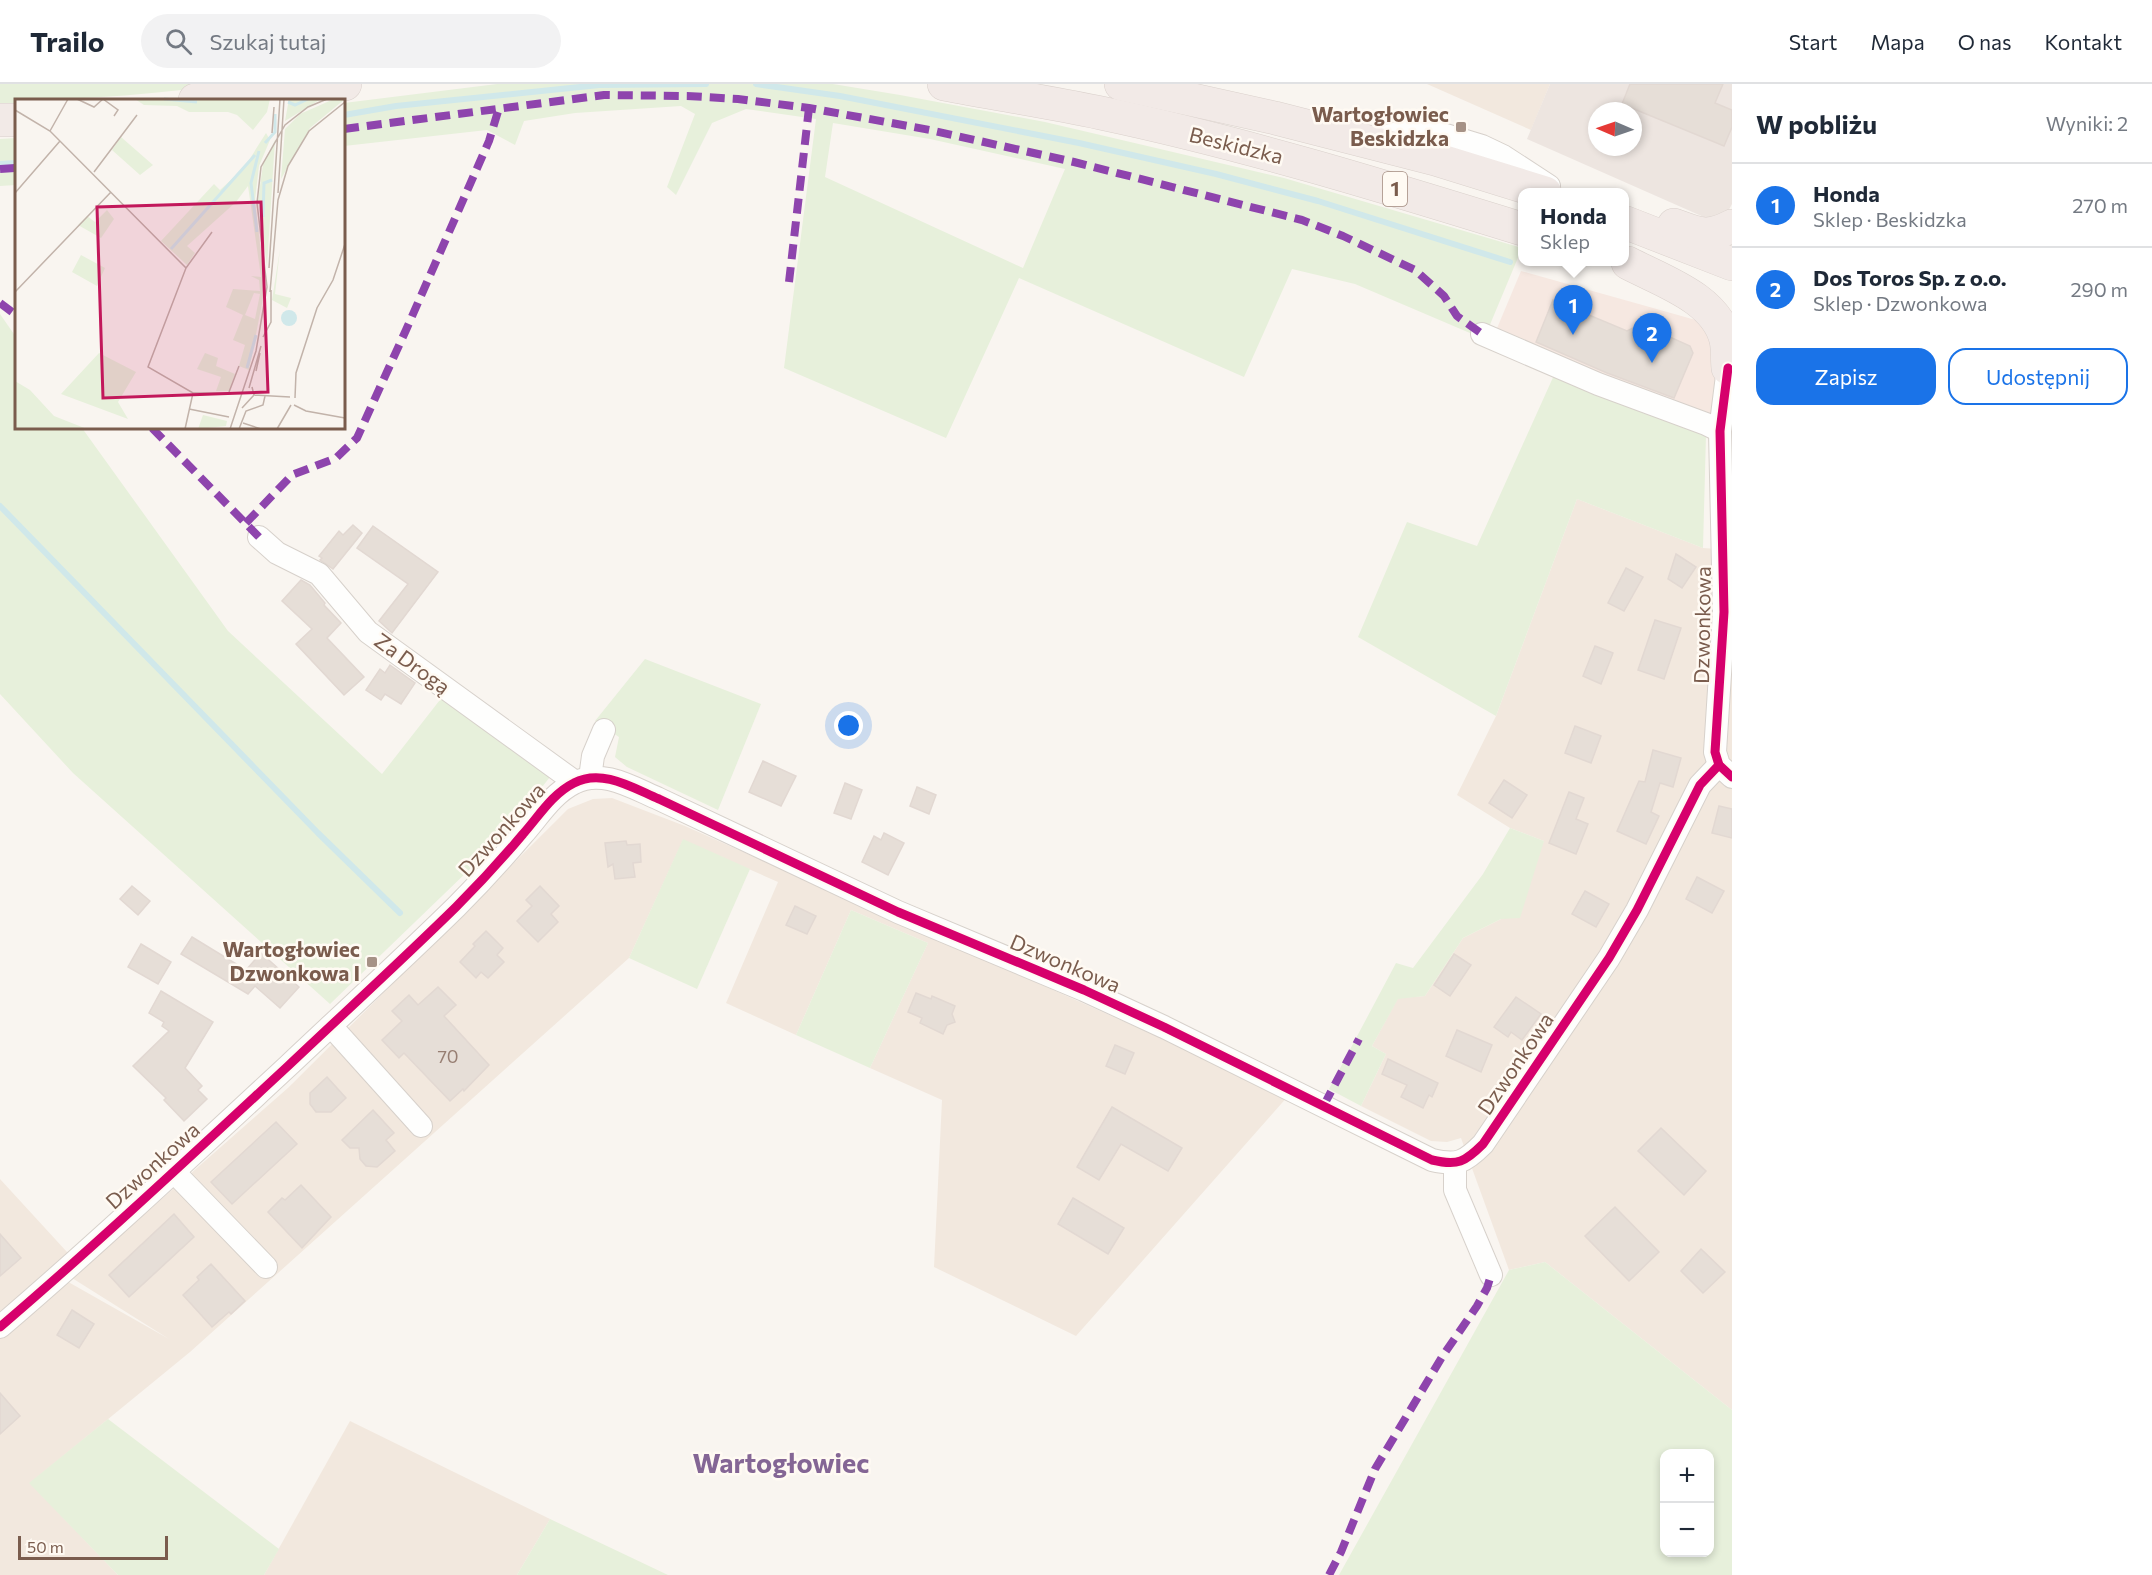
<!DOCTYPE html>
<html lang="pl">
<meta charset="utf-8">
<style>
body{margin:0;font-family:Commissioner,sans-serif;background:#f2f2f3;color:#1f2937}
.controls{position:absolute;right:18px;bottom:18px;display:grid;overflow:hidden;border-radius:12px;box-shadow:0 3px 9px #0003}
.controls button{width:54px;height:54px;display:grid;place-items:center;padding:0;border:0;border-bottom:2px solid #e0e1e3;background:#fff;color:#1f2937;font:30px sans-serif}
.compass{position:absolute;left:1588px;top:18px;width:54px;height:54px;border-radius:50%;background:#fff;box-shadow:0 3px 9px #0003;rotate:272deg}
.scale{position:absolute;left:18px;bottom:15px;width:150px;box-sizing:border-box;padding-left:6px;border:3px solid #7a5c4d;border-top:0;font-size:16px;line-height:21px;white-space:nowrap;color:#7a5c4d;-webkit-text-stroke:4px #fffaf3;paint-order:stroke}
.you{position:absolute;left:849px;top:642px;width:21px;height:21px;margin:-15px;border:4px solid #fff;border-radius:50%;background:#1a73e8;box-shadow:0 0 0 9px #1a73e833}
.badge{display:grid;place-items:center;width:39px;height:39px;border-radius:50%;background:#1a73e8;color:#fff;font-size:20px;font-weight:700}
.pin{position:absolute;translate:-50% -50px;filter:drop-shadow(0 2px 3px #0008)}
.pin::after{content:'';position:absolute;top:32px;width:21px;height:18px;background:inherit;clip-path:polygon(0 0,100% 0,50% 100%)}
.popup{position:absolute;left:1518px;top:104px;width:111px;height:78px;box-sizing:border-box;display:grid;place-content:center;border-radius:12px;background:#fff;filter:drop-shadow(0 2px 4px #0005);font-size:20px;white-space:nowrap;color:#747a83}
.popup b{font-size:22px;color:#1f2937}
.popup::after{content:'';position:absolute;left:50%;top:100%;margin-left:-12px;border:12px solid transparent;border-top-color:#fff}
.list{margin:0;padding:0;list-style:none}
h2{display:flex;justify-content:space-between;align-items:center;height:78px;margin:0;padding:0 24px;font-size:26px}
h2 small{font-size:20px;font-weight:400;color:#747a83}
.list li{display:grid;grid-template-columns:39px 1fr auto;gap:18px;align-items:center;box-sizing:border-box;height:84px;padding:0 24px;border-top:2px solid #e0e1e3}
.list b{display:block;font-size:22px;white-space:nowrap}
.list p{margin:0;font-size:20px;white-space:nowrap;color:#747a83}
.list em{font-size:20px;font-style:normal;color:#747a83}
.actions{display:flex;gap:12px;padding:18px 24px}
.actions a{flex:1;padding:14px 0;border:2px solid #1a73e8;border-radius:18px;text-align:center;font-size:21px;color:#1a73e8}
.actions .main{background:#1a73e8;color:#fff}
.icon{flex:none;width:33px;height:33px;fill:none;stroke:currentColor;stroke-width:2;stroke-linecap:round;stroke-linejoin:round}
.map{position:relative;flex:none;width:1732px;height:1491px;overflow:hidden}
header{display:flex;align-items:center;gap:36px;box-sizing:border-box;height:84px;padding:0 30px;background:#fff;border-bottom:2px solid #e0e1e3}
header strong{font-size:28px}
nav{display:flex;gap:33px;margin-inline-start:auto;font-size:21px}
.search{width:420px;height:54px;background:#f2f2f3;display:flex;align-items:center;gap:15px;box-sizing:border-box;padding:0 21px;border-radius:33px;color:#747a83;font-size:22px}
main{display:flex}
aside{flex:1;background:#fff}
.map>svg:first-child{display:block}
.residential{fill:#f2e8de}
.commercial{fill:#f6e8e1}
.industrial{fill:#ede5e0;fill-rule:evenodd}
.green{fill:#e7f0db;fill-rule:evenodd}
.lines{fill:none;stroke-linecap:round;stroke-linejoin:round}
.stream{stroke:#d0e8ea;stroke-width:6}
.building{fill:#e6ded7;stroke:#e2d8d2;stroke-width:1.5}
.minor-casing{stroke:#d7d1cb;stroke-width:24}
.highway-casing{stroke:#dad1cc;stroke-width:34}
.minor{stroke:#fefefd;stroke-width:22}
.highway{stroke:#f2eae7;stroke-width:33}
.quiet{stroke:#8e44ad;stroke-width:8;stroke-dasharray:15 8;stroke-linecap:butt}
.cycleway-casing{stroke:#fffaf3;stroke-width:13}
.cycleway{stroke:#d6006c;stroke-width:9}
.poi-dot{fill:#a69286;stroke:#fffaf3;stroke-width:2}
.labels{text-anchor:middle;stroke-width:5;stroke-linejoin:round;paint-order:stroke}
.number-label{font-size:18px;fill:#977e72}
.shield{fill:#fffaf3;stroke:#a28b7f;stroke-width:1.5}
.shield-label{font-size:20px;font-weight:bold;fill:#7a5c4d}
.poi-label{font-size:21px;font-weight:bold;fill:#7a5c4d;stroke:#fffaf3;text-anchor:end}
.street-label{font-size:21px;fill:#7a5c4d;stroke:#fffaf3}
.district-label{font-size:27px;font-weight:bold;fill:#846695;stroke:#fffaf3}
.inset-river{fill:none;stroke:#d0e8ea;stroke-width:3}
.inset-road{fill:none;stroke:#c2b3aa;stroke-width:1.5}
.view{fill:#c2185b;fill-opacity:0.15;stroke:#c2185b;stroke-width:3}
.inset-edge{fill:none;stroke:#7a5c4d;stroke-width:3}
</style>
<header>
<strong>Trailo</strong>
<div class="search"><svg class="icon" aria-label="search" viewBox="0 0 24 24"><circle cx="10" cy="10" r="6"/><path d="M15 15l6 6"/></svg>Szukaj tutaj</div>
<nav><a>Start</a><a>Mapa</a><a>O nas</a><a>Kontakt</a></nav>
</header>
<main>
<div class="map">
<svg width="1732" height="1491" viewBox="0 0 1732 1491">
<rect width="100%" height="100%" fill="#f9f5f0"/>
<!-- residential -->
<g class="residential">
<polygon points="1427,0 1550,0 1531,46"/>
<polygon points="1577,415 1703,464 1732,466 1732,1326 1545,1178 1509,1186 1461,1054 1447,1058 1431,1057 1361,1022 1386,970 1372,962 1398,914 1425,912 1463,854 1501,835 1544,757 1510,744 1457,711 1496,632"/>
<polygon points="612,714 685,742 1289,1011 1076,1252 934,1183 942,1016 870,984 928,859 851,826 796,951 726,919 778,798 683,756 629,874 190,1268 30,1399 118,1491 0,1491 0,1095 78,1180 63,1195 169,1255 72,1194 289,1003 568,725 593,715"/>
<polygon points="350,1337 550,1435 517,1491 264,1491"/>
</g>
<!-- commercial -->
<polygon class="commercial" points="1521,187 1710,240 1721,260 1710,339 1495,249"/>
<!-- industrial -->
<path class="industrial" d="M 1550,0 L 1732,0 L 1732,120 L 1726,131 L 1706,134 L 1527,55 ZM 1597,27 L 1633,27 L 1633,63 L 1597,63 Z"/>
<!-- green -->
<g class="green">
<path d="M 0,0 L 233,0 C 161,9 89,16 16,16 L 16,20 L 0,22 Z"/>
<path d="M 497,0 L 833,0 L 900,11 L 1045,38 L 1284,94 L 1522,164 L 1484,255 L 1355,200 L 1292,185 L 1244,293 L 1019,194 L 946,354 L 784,284 L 816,35 L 746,25 L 712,39 L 676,111 L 667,103 L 695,30 L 681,22 L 575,29 L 524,37 L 515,61 L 487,46 L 344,62 L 344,19 ZM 833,39 L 930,55 L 1065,85 L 1023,184 L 825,93 Z"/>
<polygon points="16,54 16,101 0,102 0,55"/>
<polygon points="0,230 16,253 16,344 82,344 228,547 382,690 443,612 550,693 499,757 330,920 73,689 0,610"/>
<polygon points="1555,289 1706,351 1703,464 1577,415 1496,632 1358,553 1407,438 1477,462"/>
<polygon points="645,575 761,620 718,726 627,683 615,673 619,653 595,637"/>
<polygon points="1510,744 1544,757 1520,834 1501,835 1463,854 1425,912 1398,915 1372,962 1386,970 1361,1022 1329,1005 1396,879 1413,884 1483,790"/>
<polygon points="683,755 750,785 697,905 629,874"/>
<polygon points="851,826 928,859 870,984 796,951"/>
<path d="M 1545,1178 L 1732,1326 L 1732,1491 L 1339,1491 L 1509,1186 ZM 1664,1370 L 1710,1370 L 1710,1468 L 1664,1468 Z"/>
<polygon points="108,1335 279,1465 264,1491 118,1491 29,1399"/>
<polygon points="550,1435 668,1491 517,1491"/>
</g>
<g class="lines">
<!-- stream -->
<g class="stream">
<polyline points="756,0 840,12 1079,59 1216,90 1318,117 1510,178"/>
<polyline points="344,31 396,22 599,1 706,0"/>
<polyline points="0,80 16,79"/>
<polyline points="0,422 318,749 400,829"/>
</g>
</g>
<!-- building -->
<g class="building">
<polygon points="1630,0 1723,0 1715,19 1732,26 1732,43 1724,62 1622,20"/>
<polygon points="1553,216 1627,247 1641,240 1690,262 1693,269 1674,314 1607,289 1536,258"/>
<polygon points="353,441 362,449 333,485 320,476 322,474 319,472 339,447 343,451"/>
<polygon points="373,442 438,488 392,549 379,537 408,500 357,464"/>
<polygon points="1676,470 1696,483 1682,504 1668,495"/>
<polygon points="1626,484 1643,493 1624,527 1608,519"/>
<polygon points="301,496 310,501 325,519 324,521 341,539 327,554 364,593 344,611 296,560 312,545 282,517"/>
<polygon points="1655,536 1681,544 1664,595 1638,586"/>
<polygon points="1595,562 1613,569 1601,600 1583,592"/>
<polygon points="390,581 415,599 401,620 385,610 381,616 366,606 380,585 385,589"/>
<polygon points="1575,642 1601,652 1591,679 1565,669"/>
<polygon points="1653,666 1681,674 1673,703 1660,699 1651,728 1659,732 1646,760 1617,747 1639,697 1645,698"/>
<polygon points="763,677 796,692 781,722 749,708"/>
<polygon points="1504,696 1527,711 1512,734 1489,719"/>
<polygon points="845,699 862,706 851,735 834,729"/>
<polygon points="917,703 936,711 929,730 910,722"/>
<polygon points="1569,708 1584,714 1576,735 1588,740 1576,770 1549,759"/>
<polygon points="1719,722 1732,725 1732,754 1712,749"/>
<polygon points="884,749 904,759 888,791 862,778 874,752 881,756"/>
<polygon points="626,757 627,761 640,760 641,778 633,779 635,793 615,795 613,780 608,783 605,759"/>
<polygon points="1697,793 1724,807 1712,829 1686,815"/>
<polygon points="132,802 150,817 138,831 120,815"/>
<polygon points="540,802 559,822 551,830 558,838 538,858 517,837 532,822 526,816"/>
<polygon points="1585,807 1609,820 1596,843 1572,830"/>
<polygon points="795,822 816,832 807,850 786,841"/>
<polygon points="486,847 503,864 497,871 504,878 488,894 481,888 476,894 460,878 475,862 473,860"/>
<polygon points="192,853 246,886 261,869 299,903 280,924 255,902 248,910 181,870"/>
<polygon points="141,860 171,878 158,900 128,883"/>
<polygon points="1454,870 1471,881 1450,912 1434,901"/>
<polygon points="438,903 456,921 444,932 489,981 464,1007 463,1005 450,1017 404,969 399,974 382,956 402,937 392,927 409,911 418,921"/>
<polygon points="161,907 213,938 185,984 202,1002 198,1006 207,1015 184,1037 164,1016 166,1014 133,982 169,947 162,942 164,938 149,929"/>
<polygon points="916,909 931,915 932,912 955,922 952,930 955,938 947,941 943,950 920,939 922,934 908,928"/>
<polygon points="1516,913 1541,930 1522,956 1511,948 1508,953 1494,943"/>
<polygon points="1457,946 1492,961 1481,988 1446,972"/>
<polygon points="1115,961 1134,969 1125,990 1106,982"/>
<polygon points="1388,975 1438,999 1432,1013 1429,1011 1423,1024 1401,1013 1407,1001 1382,990"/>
<polygon points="327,993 346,1014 331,1028 316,1028 310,1020 310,1009"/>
<polygon points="1112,1023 1182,1064 1168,1087 1121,1060 1099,1096 1077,1083"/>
<polygon points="373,1026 394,1049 386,1056 395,1067 377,1083 366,1082 360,1075 359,1064 350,1064 342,1056"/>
<polygon points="276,1038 297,1060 232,1120 211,1098"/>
<polygon points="1661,1044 1706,1087 1684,1111 1638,1067"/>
<polygon points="301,1101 331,1133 302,1164 268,1128 282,1114 285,1116"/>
<polygon points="1073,1114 1124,1144 1108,1170 1058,1140"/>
<polygon points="1615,1123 1659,1168 1629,1197 1585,1152"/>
<polygon points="174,1130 194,1153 129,1213 109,1191"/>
<polygon points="0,1150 21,1174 0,1192"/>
<polygon points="1701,1165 1725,1188 1703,1209 1681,1187"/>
<polygon points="211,1180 245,1217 231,1230 229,1228 212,1243 183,1211 199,1196 197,1193"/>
<polygon points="72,1226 94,1240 79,1264 57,1251"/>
<polygon points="0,1309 20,1332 0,1350"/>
</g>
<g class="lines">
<!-- minor casing -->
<g class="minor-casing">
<g id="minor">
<polyline points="1370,57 1414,44 1426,45 1482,62 1503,72 1549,102"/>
<polyline points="1482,250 1598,300 1706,340 1720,347"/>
<polyline points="1728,284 1720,347 1724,528 1715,668 1719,681 1732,693"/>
<polyline points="259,453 277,469 319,490 368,548 575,698"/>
<polyline points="590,694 593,672 604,646"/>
<polyline points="331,942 421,1042"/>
<polyline points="1455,1079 1455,1106 1491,1191"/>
<polyline points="174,1088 266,1183"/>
<path d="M 0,1243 C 98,1159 193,1070 288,982 C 344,929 401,877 456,823 C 479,800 502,775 523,750 C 539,732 552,710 574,699 C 602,684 633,704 659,715 L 898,828 L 1084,906 L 1164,943 L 1432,1076 C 1458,1082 1465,1078 1483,1060 L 1609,874 L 1637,826 L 1700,701 L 1719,681"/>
</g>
</g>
<!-- highway casing -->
<g class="highway-casing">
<g id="highway">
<path d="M 944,0 C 996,10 1049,18 1101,29 C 1243,59 1383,102 1522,145"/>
<polyline points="1121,0 1275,34 1435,75 1545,109"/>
<polyline points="195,16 345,0"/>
<polyline points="0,36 16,36"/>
<polyline points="1624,138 1732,180"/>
<path d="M 1674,141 C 1699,150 1707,155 1732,142"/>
<path d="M 1628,179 C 1662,197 1716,214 1726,256 C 1728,265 1727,275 1728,284"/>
</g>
</g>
<!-- minor -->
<use href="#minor" class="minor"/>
<!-- highway -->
<use href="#highway" class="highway"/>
<!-- quiet -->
<g class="quiet">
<polyline points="344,45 604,11 687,12 738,15 809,24 930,46 1074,78 1302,136 1343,152 1415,186 1444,212 1457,232 1482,250"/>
<polyline points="0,85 16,84"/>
<polyline points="789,198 809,24"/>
<polyline points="0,219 16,231"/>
<polyline points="152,344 259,453"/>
<polyline points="246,439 292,391 336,374 357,354 406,246 489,57 499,24"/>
<polyline points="1324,1021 1359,955"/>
<polyline points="1329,1491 1341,1468 1375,1385 1442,1273 1477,1222 1487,1204 1491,1191"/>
</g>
<!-- cycleway casing -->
<g class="cycleway-casing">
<g id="cycleway">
<polyline points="1728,284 1720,347 1724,528 1715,668 1719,681 1732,693"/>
<path d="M 0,1243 C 98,1159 193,1070 288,982 C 344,929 401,877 456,823 C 479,800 502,775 523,750 C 539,732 552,710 574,699 C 602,684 633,704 659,715 L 898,828 L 1084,906 L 1164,943 L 1432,1076 C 1458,1082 1465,1078 1483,1060 L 1609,874 L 1637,826 L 1700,701 L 1719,681"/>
</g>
</g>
<!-- cycleway -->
<use href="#cycleway" class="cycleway"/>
</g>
<!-- markers -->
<g class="poi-dot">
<rect x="1455" y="37" width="12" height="12" rx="3"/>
<rect x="366" y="872" width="12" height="12" rx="3"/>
</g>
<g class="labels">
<!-- number labels -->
<g class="number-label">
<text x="448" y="979">70</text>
</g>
<!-- shield labels -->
<rect class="shield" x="1383" y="88" width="24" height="34" rx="4.5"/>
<g class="shield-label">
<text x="1395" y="112">1</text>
</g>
<!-- poi labels -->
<g class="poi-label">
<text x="1449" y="38">Wartogłowiec<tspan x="1449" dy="24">Beskidzka</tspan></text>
<text x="360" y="873">Wartogłowiec<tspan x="360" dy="24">Dzwonkowa I</tspan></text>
</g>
<!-- street labels -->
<g class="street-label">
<text transform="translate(1236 62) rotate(14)" y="7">Beskidzka</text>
<text transform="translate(1703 541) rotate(-89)" y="7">Dzwonkowa</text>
<text transform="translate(412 580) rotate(36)" y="7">Za Drogą</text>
<text transform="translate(502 746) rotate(-48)" y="7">Dzwonkowa</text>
<text transform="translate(1065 880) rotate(23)" y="7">Dzwonkowa</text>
<text transform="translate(1516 980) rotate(-56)" y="7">Dzwonkowa</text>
<text transform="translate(153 1082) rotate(-42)" y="7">Dzwonkowa</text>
</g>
<!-- district labels -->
<g class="district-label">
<text x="781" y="1389">Wartogłowiec</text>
</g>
</g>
<!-- overview -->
<g transform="translate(15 15)">
<rect width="330" height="330" fill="#f9f5f0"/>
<path d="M 120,0 L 255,0 L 252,13 L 238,31 L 222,16 L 213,13 L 174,13 L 162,7 L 129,6 ZM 274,0 L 281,1 L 306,0 L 270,22 ZM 319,0 L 330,0 L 295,29 L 266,80 L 270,30 L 285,15 ZM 251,34 L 255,41 L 244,67 L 240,101 L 250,189 L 234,271 L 224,267 L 230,246 L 218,241 L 228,216 L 211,208 L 218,190 L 245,192 L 244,181 L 236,177 L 246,178 L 233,87 L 221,103 L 172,147 L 180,154 L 172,166 L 146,142 L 199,85 L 205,91 L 229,69 ZM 239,194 L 245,195 L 240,220 L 230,216 ZM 106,38 L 138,66 L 125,76 L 97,51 ZM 260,41 L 252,167 L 243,102 L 248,65 ZM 92,111 L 99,120 L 86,139 L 63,126 L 72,117 L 80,123 ZM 265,150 L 260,195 L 276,199 L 272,209 L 257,201 ZM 66,156 L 90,169 L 82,187 L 57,173 ZM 84,254 L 121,273 L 103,303 L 113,320 L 46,295 ZM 190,254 L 203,259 L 201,267 L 220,275 L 214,292 L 201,292 L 206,278 L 182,270 ZM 0,282 L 15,291 L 39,317 L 72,330 L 0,330 ZM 188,316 L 212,322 L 211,327 L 183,330 Z" fill="#e7f0db" fill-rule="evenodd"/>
<path d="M266 219a8 8 0 1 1 16 0a8 8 0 1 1-16 0Z" fill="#d0e8ea"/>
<path class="inset-river" d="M 149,0 L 182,3M 273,3 L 280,6 L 293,0M 250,44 L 260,33 L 260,15M 248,118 L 249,84 L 257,81M 242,133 L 236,84 L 244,52M 156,150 L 240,56M 232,269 L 241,236"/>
<path class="inset-road" d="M 62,0 L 79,8 L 88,0M 88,0 L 103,11 L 99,17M 0,11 L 35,32 L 171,169 L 133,268 L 178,294 L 221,294M 35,32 L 53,0M 257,34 L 259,8M 79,73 L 122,16M 0,94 L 45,42M 263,94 L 269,0M 171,169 L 197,133M 254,169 L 265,0M 0,193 L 96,93M 255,193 L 263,101 L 273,67 L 294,32 L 330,3M 248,238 L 256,223 L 256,191M 241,272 L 245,254M 234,289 L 246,247M 214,293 L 224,267M 239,296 L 275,298M 280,299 L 281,274 L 302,209 L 318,181 L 330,145M 279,306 L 291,312 L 330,319M 227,309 L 239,296 L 237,288M 174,310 L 214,318M 228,324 L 246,330M 170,330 L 178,294M 215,330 L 241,252 L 252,188 L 242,104 L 246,68 L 270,26 L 293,8 L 312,0M 224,330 L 231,312 L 248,306 L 250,297M 262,330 L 276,306"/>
<path class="view" d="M 246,103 L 253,293 L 88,299 L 82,108 Z"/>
<rect width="330" height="330" class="inset-edge"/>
</g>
</svg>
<div class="controls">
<button>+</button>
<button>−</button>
</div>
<svg class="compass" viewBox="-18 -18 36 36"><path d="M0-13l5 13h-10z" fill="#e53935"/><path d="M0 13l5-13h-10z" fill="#747a83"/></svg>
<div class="scale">50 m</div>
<div class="you"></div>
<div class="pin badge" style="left:1573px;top:251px">1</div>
<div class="popup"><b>Honda</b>Sklep</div>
<div class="pin badge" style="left:1652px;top:279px">2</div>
</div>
<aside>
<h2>W pobliżu<small>Wyniki: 2</small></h2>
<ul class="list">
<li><span class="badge">1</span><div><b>Honda</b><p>Sklep · Beskidzka</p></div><em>270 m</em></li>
<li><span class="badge">2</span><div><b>Dos Toros Sp. z o.o.</b><p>Sklep · Dzwonkowa</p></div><em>290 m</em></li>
</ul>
<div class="actions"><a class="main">Zapisz</a><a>Udostępnij</a></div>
</aside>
</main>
